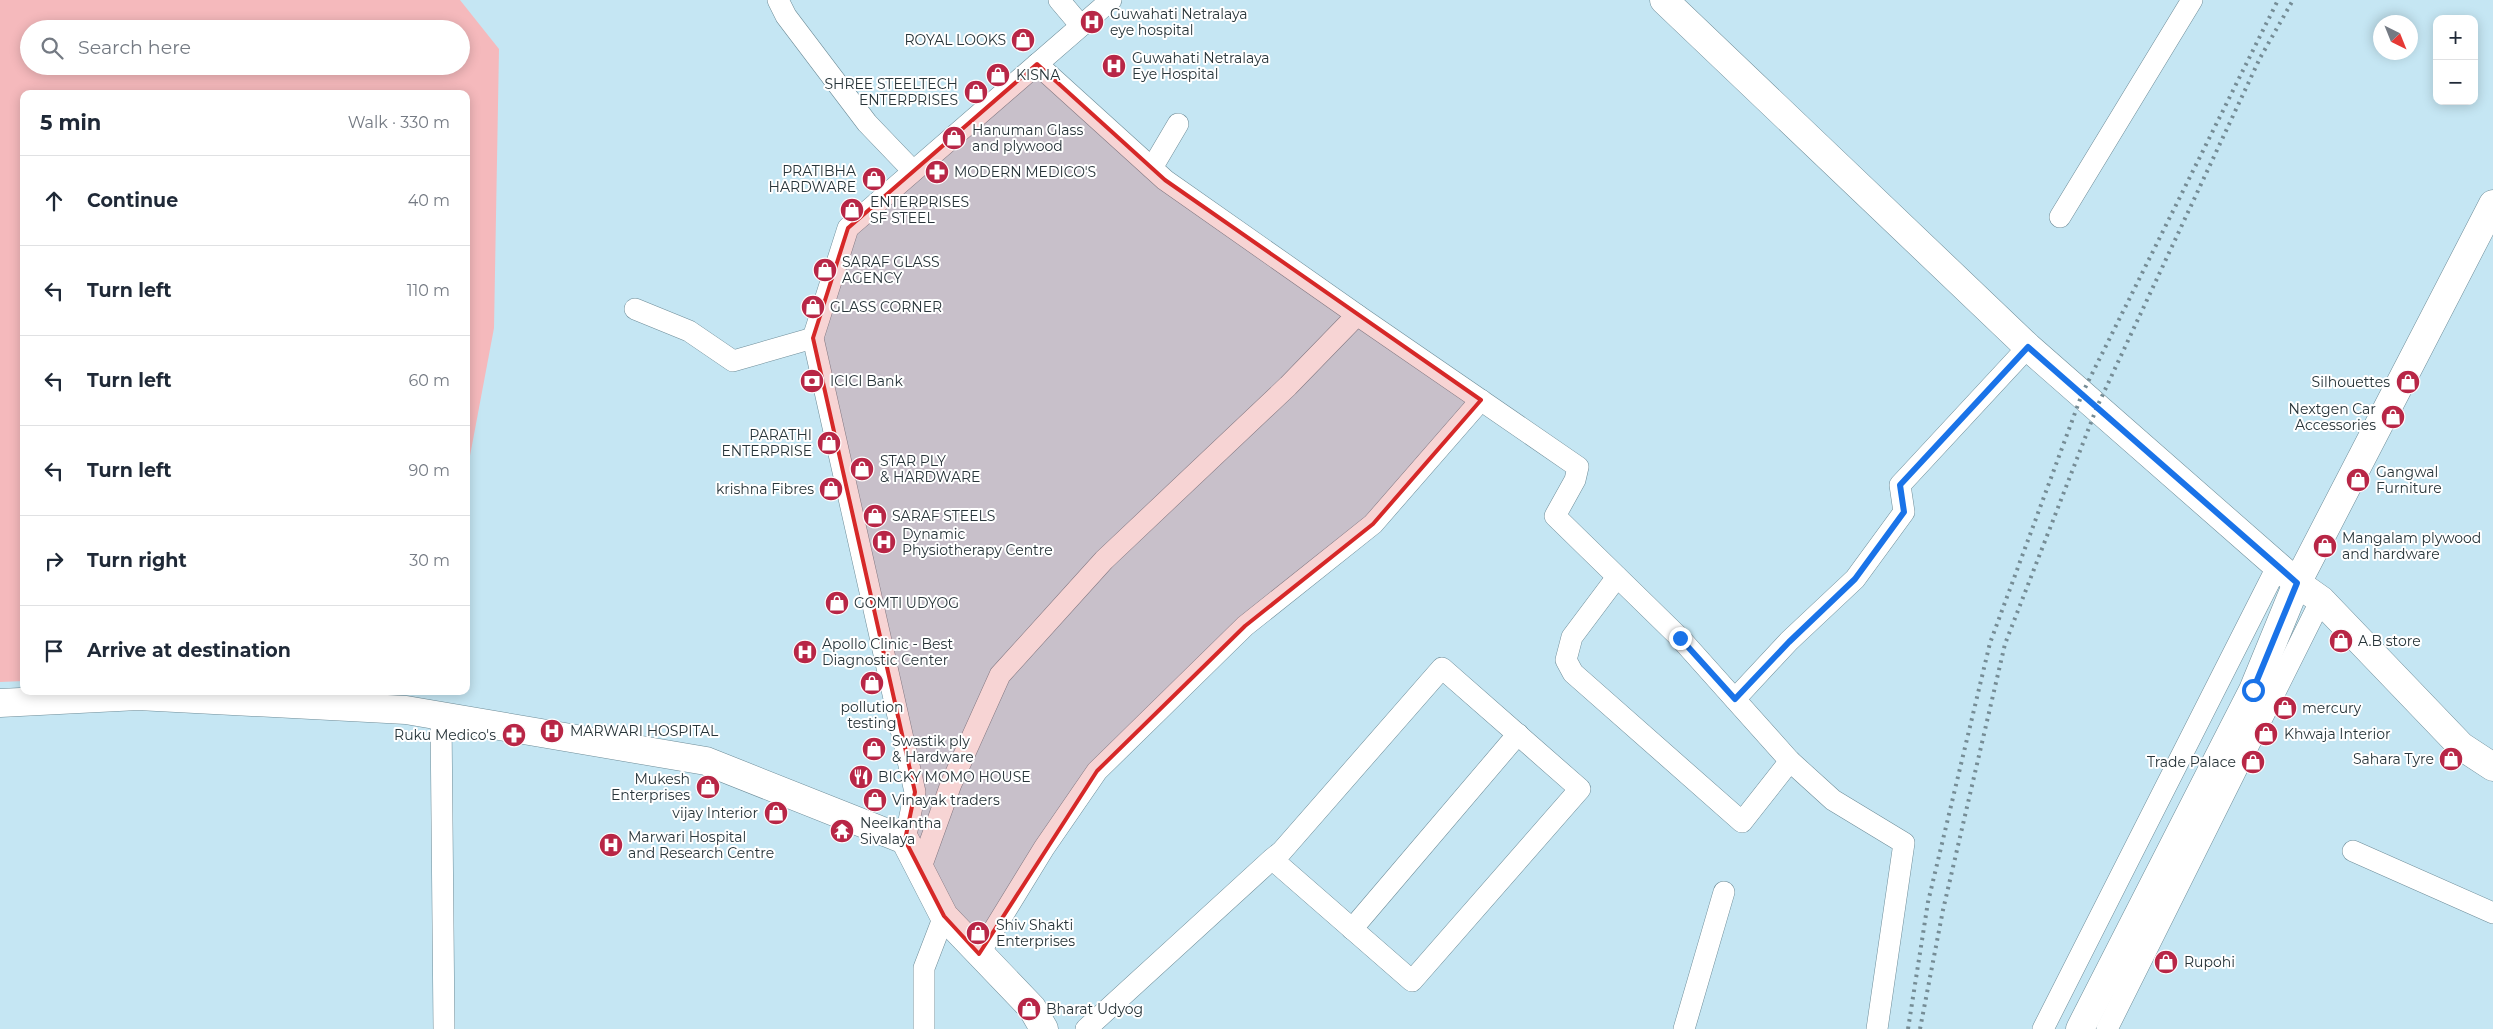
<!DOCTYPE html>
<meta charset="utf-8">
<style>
body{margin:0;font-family:Montserrat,sans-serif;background:#f6f6f7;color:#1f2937}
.controls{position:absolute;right:15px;top:15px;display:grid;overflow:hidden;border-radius:10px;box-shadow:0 2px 12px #0003}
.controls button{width:45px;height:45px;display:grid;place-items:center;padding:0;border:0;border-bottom:1px solid #e0e1e3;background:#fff;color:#1f2937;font:25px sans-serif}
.compass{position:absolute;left:2373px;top:15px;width:45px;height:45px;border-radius:50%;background:#fff;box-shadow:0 2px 12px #0003;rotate:137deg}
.stop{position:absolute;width:15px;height:15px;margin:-11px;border:4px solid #1a73e8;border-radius:50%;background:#fff}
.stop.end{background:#1a73e8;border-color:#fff;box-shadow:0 1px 5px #0008}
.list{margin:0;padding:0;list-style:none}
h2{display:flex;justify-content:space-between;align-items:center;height:65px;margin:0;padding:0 20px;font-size:21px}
h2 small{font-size:16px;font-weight:400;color:#747a83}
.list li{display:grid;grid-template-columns:32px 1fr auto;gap:15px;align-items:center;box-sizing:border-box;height:90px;padding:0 20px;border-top:1px solid #e0e1e3}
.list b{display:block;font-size:19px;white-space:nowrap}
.list em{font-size:16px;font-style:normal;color:#747a83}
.icon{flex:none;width:28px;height:28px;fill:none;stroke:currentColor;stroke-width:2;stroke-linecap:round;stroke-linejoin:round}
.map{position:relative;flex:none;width:2493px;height:1029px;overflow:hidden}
.search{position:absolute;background:#fff;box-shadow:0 2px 12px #0003;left:20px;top:20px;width:450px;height:55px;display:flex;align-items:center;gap:12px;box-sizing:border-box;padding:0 18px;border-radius:28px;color:#747a83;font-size:19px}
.panel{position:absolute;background:#fff;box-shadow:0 2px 12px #0003;left:20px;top:90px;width:450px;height:605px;border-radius:10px}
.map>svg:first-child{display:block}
.green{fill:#f5b9bc;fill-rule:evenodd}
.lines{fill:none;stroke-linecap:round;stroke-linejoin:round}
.street-casing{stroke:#6d8c98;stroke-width:22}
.secondary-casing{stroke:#6d8c98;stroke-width:29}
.street{stroke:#fff;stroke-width:21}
.secondary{stroke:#fff;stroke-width:28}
.rail{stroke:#758c95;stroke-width:4;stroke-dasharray:2.5 5;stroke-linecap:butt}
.route{stroke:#1a73e8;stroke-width:6}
.marked{fill:#d62828;fill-opacity:0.2;stroke:#d62828;stroke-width:4;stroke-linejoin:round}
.labels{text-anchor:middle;stroke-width:4;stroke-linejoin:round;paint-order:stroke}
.poi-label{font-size:14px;fill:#273439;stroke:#fff;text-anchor:start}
</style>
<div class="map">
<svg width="2493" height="1029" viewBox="0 0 2493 1029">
<rect width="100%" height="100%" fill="#c5e6f3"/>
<!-- green -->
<path class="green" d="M 0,0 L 460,0 L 499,49 L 494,328 L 466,477 L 466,94 L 24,94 L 24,681 L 0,682 ZM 29,29 L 461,29 L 461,66 L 29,66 Z"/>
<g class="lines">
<!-- street casing -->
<g class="street-casing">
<g id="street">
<polyline points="778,0 786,16 867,123 913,171"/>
<polyline points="1059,0 1081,26"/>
<polyline points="1037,64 1165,180 1363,319 1578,467 1575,480 1555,516 1680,638 1790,761 1833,800 1904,843 1877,1029"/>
<polyline points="1152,168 1178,124"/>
<polyline points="2060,217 2192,0"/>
<polyline points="635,309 689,331 733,361 813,338"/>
<polyline points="1617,577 1572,637 1566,660 1573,673 1742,822 1790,761"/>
<polyline points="1735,699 1789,641 1855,579 1904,512 1900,485 2028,347"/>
<polyline points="441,716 444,1029"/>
<polyline points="905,840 915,792 813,338 848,228 1111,0"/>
<polyline points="2353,851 2493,913"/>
<polyline points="920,870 951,784 1000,675 1104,560 1288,386 1357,315"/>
<polyline points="1352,929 1518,734"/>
<polyline points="979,954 1044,848 1097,771 1245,626 1373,524 1481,400"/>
<polyline points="924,1029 924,968 944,916"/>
<polyline points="1086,1029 1272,859 1282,851 1442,668 1580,789 1412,981 1272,859"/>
<polyline points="1684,1029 1724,892"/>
<polyline points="2043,1029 2278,565"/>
<polyline points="2107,1029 2321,600"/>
</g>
</g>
<!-- secondary casing -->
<g class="secondary-casing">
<g id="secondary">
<polyline points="1664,0 2028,347 2297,583 2321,600 2461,746 2493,767"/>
<polyline points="0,703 138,696 406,710 706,761 905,840 944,916 1032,1008 1044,1029"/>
<polyline points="2080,1029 2253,690 2297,583 2493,204"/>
</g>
</g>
<!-- street -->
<use href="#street" class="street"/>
<!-- secondary -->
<use href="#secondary" class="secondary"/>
<!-- rail -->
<g class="rail">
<polyline points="1908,1029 1928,902 1990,643 2082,394 2278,0"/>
<polyline points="1920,1029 1943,910 2005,644 2097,407 2260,58 2293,0"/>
</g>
</g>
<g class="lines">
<!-- route -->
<polyline class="route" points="1680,638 1735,699 1789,642 1855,579 1904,512 1900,485 2028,347 2297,583 2253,690"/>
</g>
<!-- marked area -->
<path class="marked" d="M 1037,64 L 1165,180 L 1481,400 L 1373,524 L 1245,626 L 1097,771 L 979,954 L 944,916 L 905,840 L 915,792 L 813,338 L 848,228 Z"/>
<!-- icons -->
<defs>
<g id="hospital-disc" transform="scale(1.25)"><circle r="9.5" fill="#b82646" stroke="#fff"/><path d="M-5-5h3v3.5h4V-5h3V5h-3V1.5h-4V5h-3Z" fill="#fff"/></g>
<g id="shop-disc" transform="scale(1.25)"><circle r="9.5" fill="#b82646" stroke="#fff"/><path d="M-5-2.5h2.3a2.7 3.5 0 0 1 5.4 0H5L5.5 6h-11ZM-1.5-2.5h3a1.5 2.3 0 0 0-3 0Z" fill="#fff"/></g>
<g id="pharmacy-disc" transform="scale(1.25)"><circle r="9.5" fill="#b82646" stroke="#fff"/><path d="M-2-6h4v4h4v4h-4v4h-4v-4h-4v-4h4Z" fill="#fff"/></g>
<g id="bank-disc" transform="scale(1.25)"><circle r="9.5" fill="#b82646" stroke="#fff"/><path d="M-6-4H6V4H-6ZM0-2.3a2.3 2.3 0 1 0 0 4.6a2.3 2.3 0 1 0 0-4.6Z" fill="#fff"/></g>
<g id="restaurant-disc" transform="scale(1.25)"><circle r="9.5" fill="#b82646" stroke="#fff"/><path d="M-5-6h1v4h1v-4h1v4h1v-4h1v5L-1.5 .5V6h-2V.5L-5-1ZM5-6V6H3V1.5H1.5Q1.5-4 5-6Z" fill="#fff"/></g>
<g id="temple-disc" transform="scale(1.25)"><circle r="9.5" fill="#b82646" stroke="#fff"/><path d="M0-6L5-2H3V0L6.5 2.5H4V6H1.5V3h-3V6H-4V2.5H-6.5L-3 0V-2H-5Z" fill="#fff"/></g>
</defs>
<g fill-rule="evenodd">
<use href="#hospital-disc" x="1092" y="22"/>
<use href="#shop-disc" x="1023" y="40"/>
<use href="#hospital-disc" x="1114" y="66"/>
<use href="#shop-disc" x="998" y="75"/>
<use href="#shop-disc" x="976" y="92"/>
<use href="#shop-disc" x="954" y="138"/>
<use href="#pharmacy-disc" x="937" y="172"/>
<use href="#shop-disc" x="874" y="179"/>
<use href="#shop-disc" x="852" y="210"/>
<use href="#shop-disc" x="825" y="270"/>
<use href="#shop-disc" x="813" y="307"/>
<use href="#bank-disc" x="812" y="381"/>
<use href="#shop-disc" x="2408" y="382"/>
<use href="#shop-disc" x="2393" y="417"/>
<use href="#shop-disc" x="829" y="443"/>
<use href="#shop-disc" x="862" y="469"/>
<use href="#shop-disc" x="2358" y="480"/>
<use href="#shop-disc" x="831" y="489"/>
<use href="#shop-disc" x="875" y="516"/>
<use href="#hospital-disc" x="884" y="542"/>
<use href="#shop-disc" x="2325" y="546"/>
<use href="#shop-disc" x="837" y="603"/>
<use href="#shop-disc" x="2341" y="641"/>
<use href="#hospital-disc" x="805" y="652"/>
<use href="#shop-disc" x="872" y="683"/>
<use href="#shop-disc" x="2285" y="708"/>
<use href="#hospital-disc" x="552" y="731"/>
<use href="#shop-disc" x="2266" y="734"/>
<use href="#pharmacy-disc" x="514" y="735"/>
<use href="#shop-disc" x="874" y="749"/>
<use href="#shop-disc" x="2451" y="759"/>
<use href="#shop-disc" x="2253" y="762"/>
<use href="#restaurant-disc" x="861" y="777"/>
<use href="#shop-disc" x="708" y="787"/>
<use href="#shop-disc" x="875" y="800"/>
<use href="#shop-disc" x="776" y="813"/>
<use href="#temple-disc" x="842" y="831"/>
<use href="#hospital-disc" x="611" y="845"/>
<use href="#shop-disc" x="978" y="933"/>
<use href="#shop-disc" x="2166" y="962"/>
<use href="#shop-disc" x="1029" y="1009"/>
</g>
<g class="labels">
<!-- poi labels -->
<g class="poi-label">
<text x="1110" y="19">Guwahati Netralaya<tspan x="1110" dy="16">eye hospital</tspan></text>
<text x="1006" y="45" text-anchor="end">ROYAL LOOKS</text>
<text x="1132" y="63">Guwahati Netralaya<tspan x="1132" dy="16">Eye Hospital</tspan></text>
<text x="1016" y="80">KISNA</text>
<text x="958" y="89" text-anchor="end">SHREE STEELTECH<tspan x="958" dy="16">ENTERPRISES</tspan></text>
<text x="972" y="135">Hanuman Glass<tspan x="972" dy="16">and plywood</tspan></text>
<text x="856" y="176" text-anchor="end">PRATIBHA<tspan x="856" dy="16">HARDWARE</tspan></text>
<text x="954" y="177">MODERN MEDICO'S</text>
<text x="870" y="207">ENTERPRISES<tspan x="870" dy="16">SF STEEL</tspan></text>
<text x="842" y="267">SARAF GLASS<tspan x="842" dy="16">AGENCY</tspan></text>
<text x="830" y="312">GLASS CORNER</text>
<text x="830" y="386">ICICI Bank</text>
<text x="2390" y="387" text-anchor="end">Silhouettes</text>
<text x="2376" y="414" text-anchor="end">Nextgen Car<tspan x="2376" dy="16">Accessories</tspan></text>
<text x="812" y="440" text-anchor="end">PARATHI<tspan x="812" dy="16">ENTERPRISE</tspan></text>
<text x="880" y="466">STAR PLY<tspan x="880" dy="16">&amp; HARDWARE</tspan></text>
<text x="2376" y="477">Gangwal<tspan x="2376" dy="16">Furniture</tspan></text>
<text x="814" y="494" text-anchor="end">krishna Fibres</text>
<text x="892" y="521">SARAF STEELS</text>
<text x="902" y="539">Dynamic<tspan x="902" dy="16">Physiotherapy Centre</tspan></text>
<text x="2342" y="543">Mangalam plywood<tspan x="2342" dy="16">and hardware</tspan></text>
<text x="854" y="608">GOMTI UDYOG</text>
<text x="2358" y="646">A.B store</text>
<text x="822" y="649">Apollo Clinic - Best<tspan x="822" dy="16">Diagnostic Center</tspan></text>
<text x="872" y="712" text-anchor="middle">pollution<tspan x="872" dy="16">testing</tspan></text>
<text x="2302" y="713">mercury</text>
<text x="570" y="736">MARWARI HOSPITAL</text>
<text x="2284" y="739">Khwaja Interior</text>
<text x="496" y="740" text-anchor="end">Ruku Medico's</text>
<text x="892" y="746">Swastik ply<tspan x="892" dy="16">&amp; Hardware</tspan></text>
<text x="2434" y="764" text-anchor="end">Sahara Tyre</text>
<text x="2236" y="767" text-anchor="end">Trade Palace</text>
<text x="878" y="782">BICKY MOMO HOUSE</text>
<text x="690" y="784" text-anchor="end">Mukesh<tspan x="690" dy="16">Enterprises</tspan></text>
<text x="892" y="805">Vinayak traders</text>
<text x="758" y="818" text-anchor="end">vijay Interior</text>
<text x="860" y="828">Neelkantha<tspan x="860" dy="16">Sivalaya</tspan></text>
<text x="628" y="842">Marwari Hospital<tspan x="628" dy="16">and Research Centre</tspan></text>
<text x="996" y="930">Shiv Shakti<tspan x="996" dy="16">Enterprises</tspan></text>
<text x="2184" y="967">Rupohi</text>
<text x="1046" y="1014">Bharat Udyog</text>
</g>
</g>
</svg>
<div class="controls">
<button>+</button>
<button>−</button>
</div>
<svg class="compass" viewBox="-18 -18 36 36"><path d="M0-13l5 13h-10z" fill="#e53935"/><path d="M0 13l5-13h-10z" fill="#747a83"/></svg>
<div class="stop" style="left:2253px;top:690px"></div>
<div class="stop end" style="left:1680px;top:638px"></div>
<div class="search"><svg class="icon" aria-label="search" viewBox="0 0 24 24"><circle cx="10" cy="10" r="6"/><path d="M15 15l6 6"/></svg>Search here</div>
<section class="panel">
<h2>5 min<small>Walk · 330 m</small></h2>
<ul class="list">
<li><svg class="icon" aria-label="ahead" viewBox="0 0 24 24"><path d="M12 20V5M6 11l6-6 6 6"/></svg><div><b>Continue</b></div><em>40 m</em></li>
<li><svg class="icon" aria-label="left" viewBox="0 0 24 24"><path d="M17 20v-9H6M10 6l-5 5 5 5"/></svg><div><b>Turn left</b></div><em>110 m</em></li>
<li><svg class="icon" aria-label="left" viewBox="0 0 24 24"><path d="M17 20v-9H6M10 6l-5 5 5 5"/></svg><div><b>Turn left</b></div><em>60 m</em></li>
<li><svg class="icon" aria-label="left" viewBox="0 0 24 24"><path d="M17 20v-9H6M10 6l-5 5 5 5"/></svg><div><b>Turn left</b></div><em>90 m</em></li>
<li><svg class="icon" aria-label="right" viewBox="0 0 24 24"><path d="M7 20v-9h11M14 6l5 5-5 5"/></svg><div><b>Turn right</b></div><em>30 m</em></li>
<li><svg class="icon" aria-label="arrive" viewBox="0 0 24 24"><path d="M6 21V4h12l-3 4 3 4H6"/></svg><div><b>Arrive at destination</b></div></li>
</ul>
</section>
</div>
